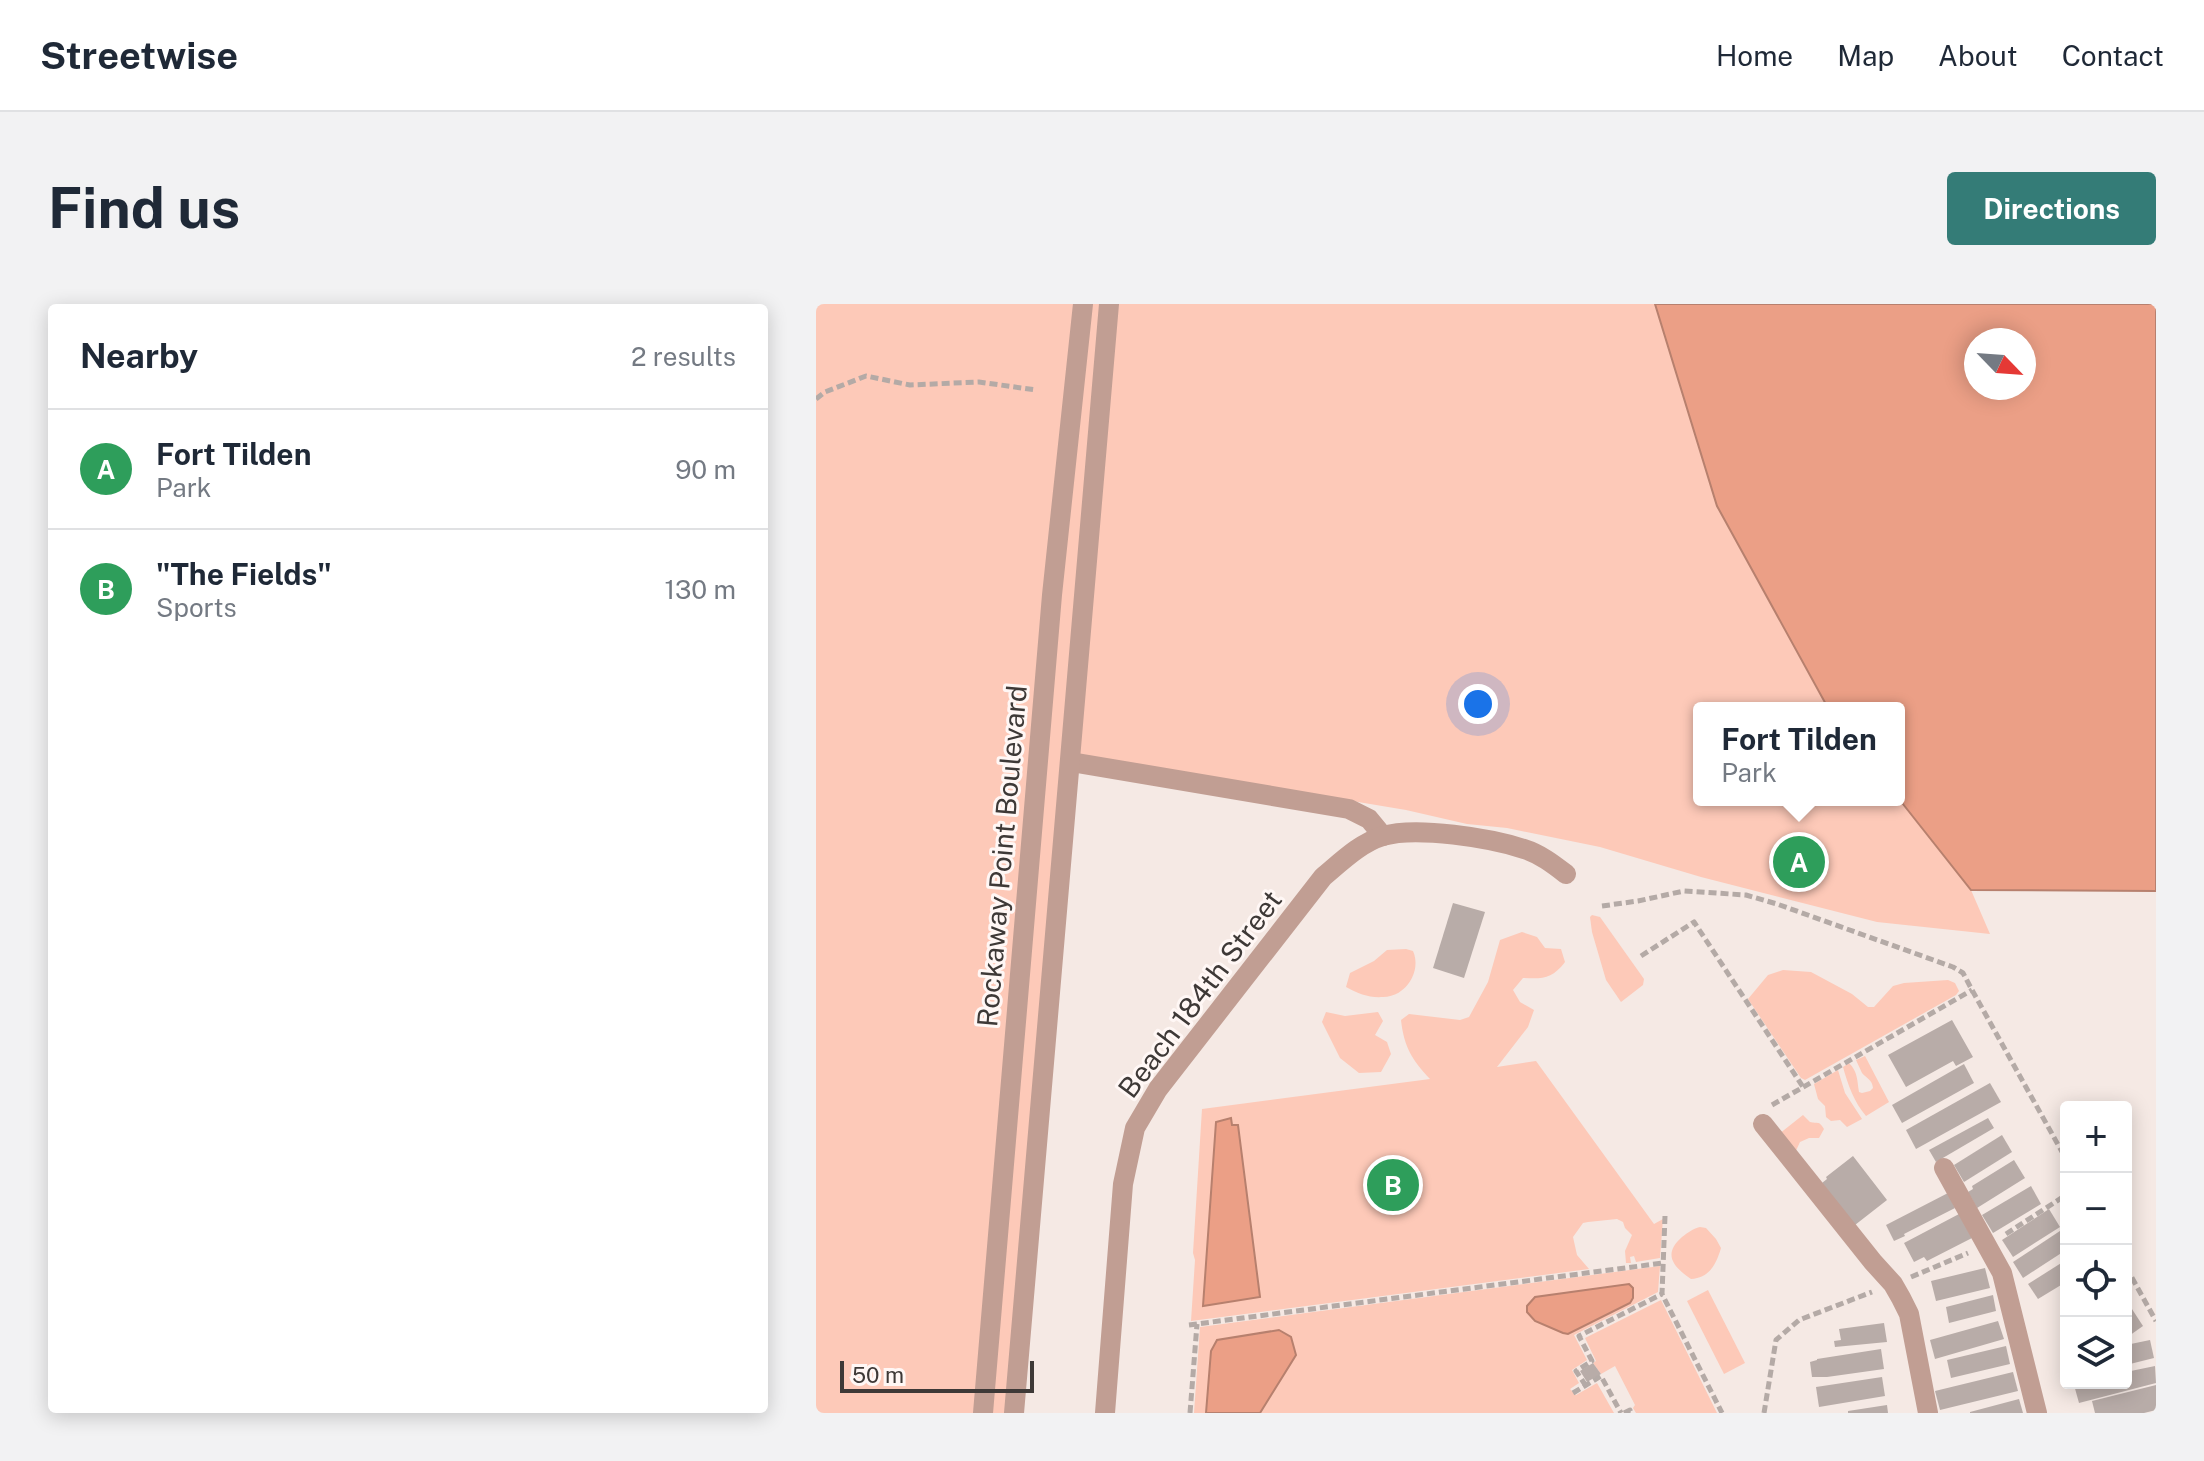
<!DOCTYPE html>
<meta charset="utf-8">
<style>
body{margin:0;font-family:"Public Sans",sans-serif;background:#f2f2f3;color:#1f2937}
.controls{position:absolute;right:24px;bottom:24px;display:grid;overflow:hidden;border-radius:8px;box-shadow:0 4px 20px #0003}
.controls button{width:72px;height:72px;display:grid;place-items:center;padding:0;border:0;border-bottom:2px solid #e0e1e3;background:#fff;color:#1f2937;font:40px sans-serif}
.compass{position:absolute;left:1148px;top:24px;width:72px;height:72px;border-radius:50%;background:#fff;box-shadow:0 4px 20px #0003;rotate:115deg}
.scale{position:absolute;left:24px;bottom:20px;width:194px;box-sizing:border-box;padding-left:8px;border:4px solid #3e3937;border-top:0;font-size:22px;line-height:28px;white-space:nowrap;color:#3e3937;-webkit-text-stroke:6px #fff7f5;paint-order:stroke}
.you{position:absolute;left:662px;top:400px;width:28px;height:28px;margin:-20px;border:6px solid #fff;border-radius:50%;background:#1a73e8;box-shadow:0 0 0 12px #1a73e833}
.badge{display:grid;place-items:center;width:52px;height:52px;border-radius:50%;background:#347c77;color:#fff;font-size:26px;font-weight:700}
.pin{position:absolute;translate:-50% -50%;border:4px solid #fff;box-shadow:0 2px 8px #0006}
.popup{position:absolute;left:877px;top:398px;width:212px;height:104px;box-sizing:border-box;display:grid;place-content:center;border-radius:8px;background:#fff;filter:drop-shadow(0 2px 6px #0005);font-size:26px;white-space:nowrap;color:#747a83}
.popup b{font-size:30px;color:#1f2937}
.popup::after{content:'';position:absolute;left:50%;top:100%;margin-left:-16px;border:16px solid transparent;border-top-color:#fff}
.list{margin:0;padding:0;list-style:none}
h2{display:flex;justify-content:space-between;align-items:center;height:104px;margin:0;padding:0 32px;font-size:34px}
h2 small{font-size:26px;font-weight:400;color:#747a83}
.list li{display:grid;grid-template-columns:52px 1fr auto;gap:24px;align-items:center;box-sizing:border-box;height:120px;padding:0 32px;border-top:2px solid #e0e1e3}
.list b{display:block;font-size:30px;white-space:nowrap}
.list p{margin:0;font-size:26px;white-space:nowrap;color:#747a83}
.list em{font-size:26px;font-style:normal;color:#747a83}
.icon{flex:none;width:44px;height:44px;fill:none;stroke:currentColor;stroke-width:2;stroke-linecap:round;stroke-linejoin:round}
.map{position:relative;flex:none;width:1340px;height:1109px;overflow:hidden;border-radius:8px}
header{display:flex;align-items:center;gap:48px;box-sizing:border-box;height:112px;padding:0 40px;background:#fff;border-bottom:2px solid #e0e1e3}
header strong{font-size:38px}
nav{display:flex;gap:44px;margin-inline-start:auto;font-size:28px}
.intro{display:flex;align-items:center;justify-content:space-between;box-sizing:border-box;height:192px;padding:0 48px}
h1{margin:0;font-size:56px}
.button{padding:20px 36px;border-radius:8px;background:#347c77;color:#fff;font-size:28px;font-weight:700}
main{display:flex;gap:48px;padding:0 48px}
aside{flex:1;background:#fff;border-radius:8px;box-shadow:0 4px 20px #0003}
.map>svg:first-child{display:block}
.green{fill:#fdc9b8}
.water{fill:#eb9f86;stroke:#b7806e;stroke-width:2;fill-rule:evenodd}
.building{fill:#b8aca8}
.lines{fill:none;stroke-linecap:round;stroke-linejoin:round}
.path{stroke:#b4aaa6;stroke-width:5;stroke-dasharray:8 4;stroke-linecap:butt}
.minor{stroke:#c19e93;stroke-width:20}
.labels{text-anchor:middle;stroke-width:6;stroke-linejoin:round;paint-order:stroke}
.street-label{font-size:28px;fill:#3e3937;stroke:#fff7f5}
</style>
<header>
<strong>Streetwise</strong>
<nav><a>Home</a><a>Map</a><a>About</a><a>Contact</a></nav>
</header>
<div class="intro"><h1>Find us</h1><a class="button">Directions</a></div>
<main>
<aside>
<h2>Nearby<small>2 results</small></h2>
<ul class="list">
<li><span class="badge" style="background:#2e9e5b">A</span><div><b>Fort Tilden</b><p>Park</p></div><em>90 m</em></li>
<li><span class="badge" style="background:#2e9e5b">B</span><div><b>&quot;The Fields&quot;</b><p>Sports</p></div><em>130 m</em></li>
</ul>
</aside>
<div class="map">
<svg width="1340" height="1109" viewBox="0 0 1340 1109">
<rect width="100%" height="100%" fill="#f5e9e4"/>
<!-- green -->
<g class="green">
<polygon points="0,0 839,0 901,202 1012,404 883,404 883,496 1083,495 1155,586 1174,630 1061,618 885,573 784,543 691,524 651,520 590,506 255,450 205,1109 0,1109"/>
<polygon points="776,611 784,613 828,675 827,681 805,698 790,676 776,628 774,613"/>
<path d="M 706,628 L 721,633 L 729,644 L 745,645 L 749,658 C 736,675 727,675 707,674 L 697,686 L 704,698 L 718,706 L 712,723 L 681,763 L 720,757 L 838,920 L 847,915 L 844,954 L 820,958 L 818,952 L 814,953 L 815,959 L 810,959 L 809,947 L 816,931 L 809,924 L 807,918 L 801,915 L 772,918 L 767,919 L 757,933 L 761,951 L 773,965 L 375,1017 L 379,956 L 377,949 L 386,805 L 614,775 C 596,756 588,743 585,716 L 593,710 L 644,716 L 653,713 L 672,678 L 684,636 Z"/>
<path d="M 590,645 L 597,647 C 606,667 590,693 567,693 C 553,694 543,690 530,683 L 534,669 L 558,657 L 571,646 Z"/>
<polygon points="967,666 995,668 1036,690 1052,703 1058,703 1077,682 1088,679 1132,676 1139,679 1143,687 1140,691 989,776 985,774 932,695 952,671"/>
<polygon points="510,708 529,712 562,708 567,717 559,731 571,738 575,750 565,768 543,769 524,754 506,718"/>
<path d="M 1049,752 L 1073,798 L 1050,812 C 1038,798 1032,781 1027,763 L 1033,759 C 1042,768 1041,776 1043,788 L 1046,789 L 1054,787 L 1057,784 C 1056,775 1051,775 1046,769 C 1044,765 1042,760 1040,756 Z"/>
<polygon points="1022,766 1029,789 1046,815 1031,823 1024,816 1015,817 1010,813 1009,802 1002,795 998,780"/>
<path d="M 987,811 L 994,818 C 1001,820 1003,816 1008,825 L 1003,834 L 993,834 L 984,838 L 978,851 L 963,830 Z"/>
<path d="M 884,923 L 890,924 L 900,935 L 905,944 C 900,961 893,974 875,975 C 856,962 847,950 866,933 C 873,928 876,925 884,923 Z"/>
<polygon points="844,962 842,988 758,1031 771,1056 756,1066 763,1079 754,1085 760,1091 781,1079 798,1109 378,1109 384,1023"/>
<polygon points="892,986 929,1059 908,1070 871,997"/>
<polygon points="845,996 901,1109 820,1109 817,1104 819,1101 799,1062 785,1070 777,1059 780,1057 769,1034"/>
</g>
<!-- water -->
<g class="water">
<path d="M 839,0 L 1340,0 L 1340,587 L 1155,586 L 1083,495 L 1083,404 L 1012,404 L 901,202 ZM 1208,36 L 1208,84 L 1160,84 L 1160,36 Z"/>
<polygon points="415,814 416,821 422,821 444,993 387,1002 400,818"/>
<polygon points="813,980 817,984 817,994 814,999 752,1030 747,1029 719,1017 711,1008 711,1002 719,993"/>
<polygon points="463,1026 475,1033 480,1051 444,1109 390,1109 395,1047 401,1036"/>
</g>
<!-- building -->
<g class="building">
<polygon points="637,599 669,608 648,674 617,664"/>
<polygon points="1136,716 1157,753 1140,762 1137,757 1090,783 1072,751"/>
<polygon points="1148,760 1158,779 1086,819 1076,801"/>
<polygon points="1174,779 1185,798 1100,845 1090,826"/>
<polygon points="1172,814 1178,824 1120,858 1113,846"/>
<polygon points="1186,831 1196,848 1148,878 1138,861"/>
<polygon points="1037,852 1071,896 1039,921 1006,879 1011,875 1010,873"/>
<polygon points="1198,856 1209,874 1161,904 1152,888 1157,885 1156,882"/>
<polygon points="1215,882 1225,900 1177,929 1166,911"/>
<polygon points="1132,889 1139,904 1088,930 1089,932 1078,937 1070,921"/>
<polygon points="1233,905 1244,923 1197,953 1186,936"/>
<polygon points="1143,910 1156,934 1111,957 1108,953 1098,958 1088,939"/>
<polygon points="1250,923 1250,946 1207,974 1197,958"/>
<polygon points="1250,956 1250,978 1222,995 1212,980"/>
<polygon points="1169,964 1174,984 1120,997 1115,977"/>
<polygon points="1177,991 1180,1007 1133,1019 1130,1003"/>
<polygon points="1314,1002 1327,1022 1310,1034 1310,1004"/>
<polygon points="1182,1017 1188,1035 1119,1055 1114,1036"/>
<polygon points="1068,1019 1071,1038 1019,1043 1018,1037 1025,1036 1023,1025"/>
<polygon points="1334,1036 1338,1054 1310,1061 1310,1041"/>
<polygon points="1190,1042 1194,1060 1135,1074 1131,1056"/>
<polygon points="1065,1045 1068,1065 1011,1073 996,1073 994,1058 1001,1056 1001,1055"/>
<polygon points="777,1059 785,1070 771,1078 764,1067"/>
<polygon points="1339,1062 1340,1079 1263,1099 1258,1081 1266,1079 1310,1079 1310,1068"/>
<polygon points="1197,1068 1202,1087 1124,1106 1119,1087"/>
<polygon points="1066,1073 1069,1092 1003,1103 1000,1083"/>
<polygon points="1340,1081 1340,1106 1328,1109 1279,1109 1276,1097"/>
<polygon points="1203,1095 1207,1109 1154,1109 1154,1108"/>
<polygon points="1071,1101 1072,1109 1032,1109 1032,1107"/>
</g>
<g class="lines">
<!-- path -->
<g class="path">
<polyline points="0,95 9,88 50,72 94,81 163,78 220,86"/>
<polyline points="786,602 822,597 868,587 930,591 961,600 1137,663 1147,669 1156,686 1250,855"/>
<polyline points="825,652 878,618 987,783"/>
<polyline points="956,801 1156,686"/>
<polyline points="849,912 846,990 906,1109"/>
<polyline points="1190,930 1250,891"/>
<polyline points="1310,963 1340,1017"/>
<polyline points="1095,973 1152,949"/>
<polyline points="373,1021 847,959"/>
<polyline points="770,1082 760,1067 776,1057 763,1032 846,990"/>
<polyline points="757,1089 785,1072 805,1109"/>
<polyline points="374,1109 381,1020"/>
<polyline points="808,1109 814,1106 815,1109"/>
<polyline points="948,1109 960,1036 983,1016 1056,988"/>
</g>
<!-- minor -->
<g class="minor">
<polyline points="255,458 533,505 553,515 567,532"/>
<polyline points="947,820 1057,958 1077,980 1085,994 1093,1010 1112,1109"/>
<polyline points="1128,864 1186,969 1221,1109"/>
<polyline points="167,1109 236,291 267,0"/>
<polyline points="198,1109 293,0"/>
<path d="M 289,1109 L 307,880 L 319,824 L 342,785 L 507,573 C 525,558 544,539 567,532 C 600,522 675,534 708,545 C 724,550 737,560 750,570"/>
</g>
</g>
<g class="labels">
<!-- street labels -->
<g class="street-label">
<text transform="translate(186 552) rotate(-85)" y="10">Rockaway Point Boulevard</text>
<text transform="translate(384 690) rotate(-53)" y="10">Beach 184th Street</text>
</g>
</g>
</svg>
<div class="controls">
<button>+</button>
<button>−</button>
<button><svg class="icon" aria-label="locate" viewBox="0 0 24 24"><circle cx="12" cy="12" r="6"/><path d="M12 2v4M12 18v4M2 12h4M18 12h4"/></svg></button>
<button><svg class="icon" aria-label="layers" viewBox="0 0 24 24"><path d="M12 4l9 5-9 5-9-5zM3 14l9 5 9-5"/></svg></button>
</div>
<svg class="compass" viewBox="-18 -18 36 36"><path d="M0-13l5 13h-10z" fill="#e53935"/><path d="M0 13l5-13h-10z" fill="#747a83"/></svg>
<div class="scale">50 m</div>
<div class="you"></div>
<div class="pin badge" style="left:983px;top:558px;background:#2e9e5b">A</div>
<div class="popup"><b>Fort Tilden</b>Park</div>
<div class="pin badge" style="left:577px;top:881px;background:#2e9e5b">B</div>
</div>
</main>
